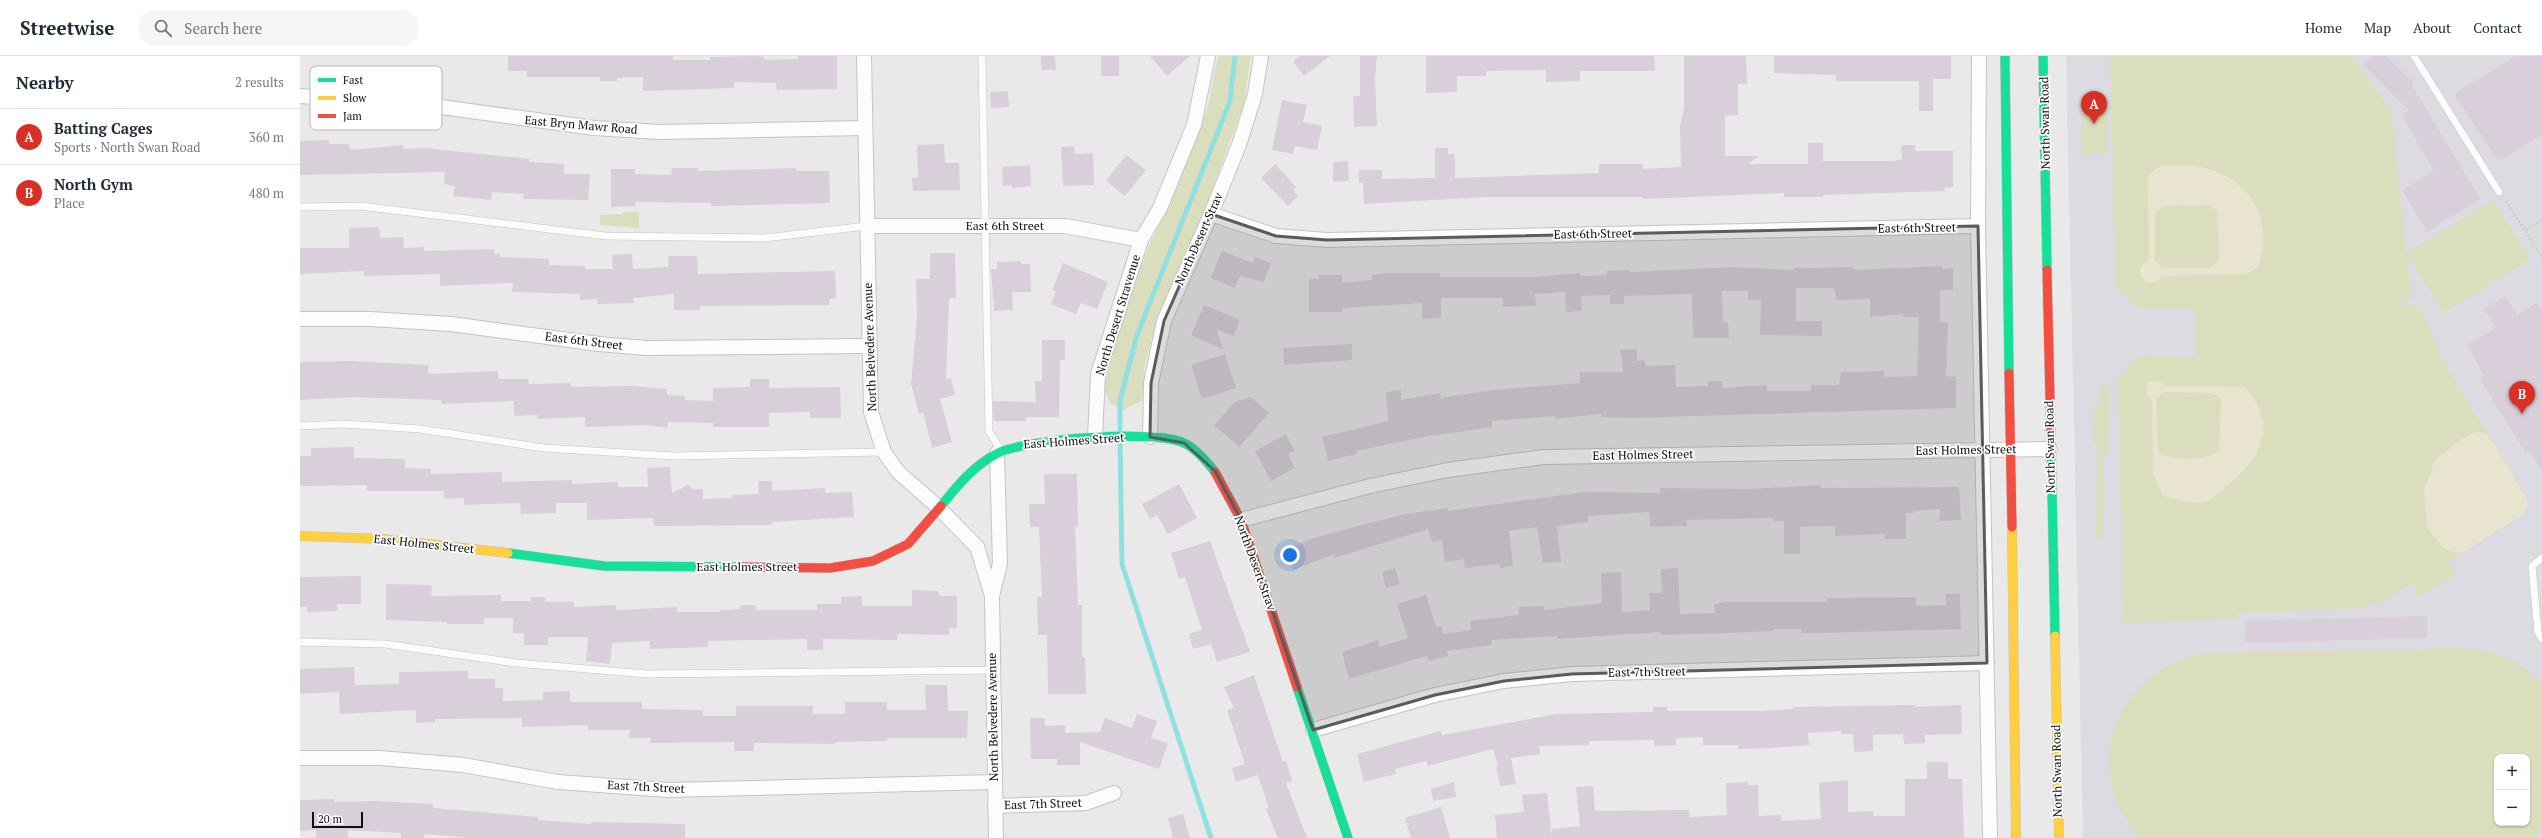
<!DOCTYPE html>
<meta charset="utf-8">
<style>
body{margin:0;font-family:"PT Serif",serif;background:#f6f6f7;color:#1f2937}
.controls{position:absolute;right:12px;bottom:12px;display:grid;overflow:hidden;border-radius:8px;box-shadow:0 1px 3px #0004}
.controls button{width:36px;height:36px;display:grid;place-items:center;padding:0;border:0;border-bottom:1px solid #e0e1e3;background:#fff;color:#1f2937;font:20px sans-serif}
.scale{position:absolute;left:12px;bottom:10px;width:51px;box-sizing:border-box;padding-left:4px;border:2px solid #0e0e0f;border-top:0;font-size:11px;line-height:14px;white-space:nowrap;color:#0e0e0f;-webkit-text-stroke:3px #fff;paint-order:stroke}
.you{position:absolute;left:990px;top:499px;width:14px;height:14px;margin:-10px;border:3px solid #fff;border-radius:50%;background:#1a73e8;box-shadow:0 0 0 6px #1a73e833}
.badge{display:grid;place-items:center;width:26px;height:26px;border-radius:50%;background:#d93025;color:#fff;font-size:13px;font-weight:700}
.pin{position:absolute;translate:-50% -33px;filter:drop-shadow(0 1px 2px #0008)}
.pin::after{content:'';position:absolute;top:21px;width:14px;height:12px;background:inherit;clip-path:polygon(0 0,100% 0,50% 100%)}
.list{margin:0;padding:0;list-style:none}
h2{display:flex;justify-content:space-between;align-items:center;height:52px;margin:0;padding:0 16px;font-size:17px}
h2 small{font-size:13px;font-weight:400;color:#747a83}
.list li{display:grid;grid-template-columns:26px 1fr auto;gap:12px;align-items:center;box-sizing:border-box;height:56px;padding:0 16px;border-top:1px solid #e0e1e3}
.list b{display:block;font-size:15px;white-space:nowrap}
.list p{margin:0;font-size:13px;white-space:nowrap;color:#747a83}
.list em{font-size:13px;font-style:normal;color:#747a83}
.icon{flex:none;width:22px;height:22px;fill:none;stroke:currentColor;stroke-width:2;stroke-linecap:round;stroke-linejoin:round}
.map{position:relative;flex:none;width:2242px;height:782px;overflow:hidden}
header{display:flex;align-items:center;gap:24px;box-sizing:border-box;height:56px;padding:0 20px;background:#fff;border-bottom:1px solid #e0e1e3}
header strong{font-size:19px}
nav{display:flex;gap:22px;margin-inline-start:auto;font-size:14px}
.search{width:280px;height:36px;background:#f6f6f7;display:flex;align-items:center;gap:10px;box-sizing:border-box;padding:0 14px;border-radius:16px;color:#747a83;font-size:15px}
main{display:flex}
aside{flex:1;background:#fff}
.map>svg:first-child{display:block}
.built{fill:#dcdbe1;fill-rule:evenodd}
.green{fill:#dadebc;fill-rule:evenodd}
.sand{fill:#e8e4cf;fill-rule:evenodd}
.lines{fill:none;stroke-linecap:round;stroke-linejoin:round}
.stream{stroke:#92dfe2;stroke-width:5}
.building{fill:#d9cfda}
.lane-casing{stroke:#c4c4c4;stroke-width:8}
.street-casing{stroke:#c4c4c4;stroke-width:16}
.fast-casing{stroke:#c4c4c4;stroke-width:10}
.slow-casing{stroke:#c4c4c4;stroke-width:10}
.jam-casing{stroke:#c4c4c4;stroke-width:10}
.path{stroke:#cdcdcd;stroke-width:2.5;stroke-dasharray:2 2;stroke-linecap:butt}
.lane{stroke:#fcfcfc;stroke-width:7}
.street{stroke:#fcfcfc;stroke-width:14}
.fast{stroke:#16e098;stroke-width:9}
.slow{stroke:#ffcf43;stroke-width:9}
.jam{stroke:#f24e42;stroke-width:9}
.marked{fill:#5b5b5b;fill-opacity:0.2;stroke:#5b5b5b;stroke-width:3;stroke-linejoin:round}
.labels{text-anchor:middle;stroke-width:3.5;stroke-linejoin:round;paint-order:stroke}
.street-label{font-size:12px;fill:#0e0e0f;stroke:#fff}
.key{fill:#fff;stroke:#b7b7b7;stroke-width:1}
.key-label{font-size:11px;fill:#0e0e0f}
</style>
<header>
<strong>Streetwise</strong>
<div class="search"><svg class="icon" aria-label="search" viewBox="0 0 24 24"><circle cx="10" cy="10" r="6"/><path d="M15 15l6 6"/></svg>Search here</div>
<nav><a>Home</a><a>Map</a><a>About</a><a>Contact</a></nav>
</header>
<main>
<aside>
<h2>Nearby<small>2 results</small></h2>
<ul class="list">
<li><span class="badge">A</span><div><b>Batting Cages</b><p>Sports · North Swan Road</p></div><em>360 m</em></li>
<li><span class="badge">B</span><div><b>North Gym</b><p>Place</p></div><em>480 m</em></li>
</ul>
</aside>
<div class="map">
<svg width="2242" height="782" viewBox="0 0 2242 782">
<rect width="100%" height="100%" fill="#e9e9e9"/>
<!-- built -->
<path class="built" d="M 1766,0 L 2242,0 L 2242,782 L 1783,782 ZM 2197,701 L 2227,701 L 2227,767 L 2197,767 Z"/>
<!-- green -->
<g class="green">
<polygon points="918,0 951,0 944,47 932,80 907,148 857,264 844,312 842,345 823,354 810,347 804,332 815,282 847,194 876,134 907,54"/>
<polygon points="1810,0 2052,0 2092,57 2106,197 2194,144 2230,204 2143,257 2107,198 2111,242 2099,249 2121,251 2141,302 2228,444 2191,478 2148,506 2155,518 2118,541 2111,528 2082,546 2051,553 1938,556 1938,563 1823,567 1818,322 1839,300 1895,301 1896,253 1838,252 1816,231"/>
<polygon points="1781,38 1807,38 1808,97 1782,98"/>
<polygon points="323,156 339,156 339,172 300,169 300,159 323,158"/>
<polygon points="1800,329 1809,329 1808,400 1804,400 1803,483 1796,483 1797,390 1793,390 1794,349 1799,348"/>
<path d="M 2164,592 C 2194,594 2222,605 2242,628 L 2242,773 L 2232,782 L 1840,782 C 1777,713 1816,612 1906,597 ZM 2197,701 L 2227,701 L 2227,767 L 2197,767 Z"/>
</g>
<!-- sand -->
<g class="sand">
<path d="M 1883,109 C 1940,111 1977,154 1958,211 L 1946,218 L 1863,220 C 1853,232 1838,227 1840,210 L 1849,204 L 1848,121 C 1856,108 1870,109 1883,109 ZM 1908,149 L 1917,155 L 1919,204 L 1911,212 L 1863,212 L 1855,204 L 1855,158 L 1863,150 Z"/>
<path d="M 1855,325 L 1862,326 L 1867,330 L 1945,331 C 1978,368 1963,400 1928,429 C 1923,433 1916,441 1909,444 C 1896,451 1874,444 1862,439 L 1853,416 L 1852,344 L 1846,339 L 1847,326 ZM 1863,336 L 1912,337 L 1921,342 L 1919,395 C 1904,405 1873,406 1858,396 L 1856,345 Z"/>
<polygon points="2177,375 2188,379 2228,444 2224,458 2160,498 2144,493 2127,472 2124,434 2135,404 2160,384"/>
</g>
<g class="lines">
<!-- stream -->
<g class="stream">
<polyline points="820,377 820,344 837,279 930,45 935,0"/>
<polyline points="820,385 822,508 911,782"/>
</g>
</g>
<!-- building -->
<g class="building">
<polygon points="208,0 373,0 373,4 410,4 410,1 457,0 464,1 464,4 498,3 498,0 537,0 537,33 477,34 476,27 434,26 434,32 343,35 343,21 317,22 317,25 300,25 300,21 227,21 227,15 208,15"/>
<polygon points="741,0 755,0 756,14 741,14"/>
<rect x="801" y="0" width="18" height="20"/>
<polygon points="850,0 890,0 867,20"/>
<polygon points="1000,0 1030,0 1004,20 993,5"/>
<polygon points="1060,0 1077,0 1075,22 1077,70 1054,71 1053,40 1060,40"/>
<polygon points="1126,0 1354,0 1355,15 1280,15 1280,25 1246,26 1246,14 1186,15 1186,20 1157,20 1157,36 1126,37"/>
<polygon points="1384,0 1446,0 1447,28 1438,28 1438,59 1425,60 1425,100 1459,100 1448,108 1508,108 1508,87 1523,87 1523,105 1594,105 1602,103 1601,89 1615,89 1615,95 1653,95 1653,131 1644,132 1645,135 1523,139 1523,141 1484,141 1484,137 1343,143 1343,141 1187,141 1064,148 1063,127 1059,127 1059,114 1082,114 1082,123 1135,122 1135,92 1148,92 1148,98 1155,98 1155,122 1299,117 1299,108 1343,108 1343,113 1381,111 1380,70 1384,52"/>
<polygon points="1474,0 1651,0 1651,23 1633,23 1633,55 1619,55 1619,25 1536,25 1536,19 1474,17"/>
<polygon points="2072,0 2087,0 2114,27 2112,29 2180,143 2127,176 2102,134 2134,115 2102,59 2109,54 2063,9"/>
<polygon points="2216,0 2242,0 2242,79 2199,105 2154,38"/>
<polygon points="708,35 709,51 691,52 690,36"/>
<polygon points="982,44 1007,49 1003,66 1022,70 1017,94 995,90 993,98 972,94"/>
<polygon points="29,84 29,88 49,88 50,94 103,89 103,93 125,92 229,103 229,106 264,108 264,118 290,118 288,144 223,143 224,138 192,136 191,144 153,140 155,130 144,128 145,116 0,119 0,85"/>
<polygon points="644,88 645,107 659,107 660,134 613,135 612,122 618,122 617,89"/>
<polygon points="774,90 775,98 793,97 794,129 763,130 761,91"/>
<polygon points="826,99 846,114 825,140 806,125"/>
<polygon points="1048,105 1049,125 1033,126 1033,106"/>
<polygon points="975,108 996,131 993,134 998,140 988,150 961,122"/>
<polygon points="730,109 731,130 713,132 712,129 703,130 702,111"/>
<polygon points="372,112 398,112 398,115 496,112 496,115 529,115 530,147 411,150 411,147 335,146 335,150 311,151 311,113 335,113 335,118 371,119"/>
<polygon points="79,171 80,182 103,181 104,192 124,191 124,195 194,193 195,198 199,198 200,201 249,203 249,209 285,210 285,213 313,213 312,199 332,198 333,213 369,211 368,200 397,200 398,218 535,215 536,242 529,243 529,249 400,250 400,254 374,254 374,238 333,242 334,247 297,248 297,243 280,244 280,238 212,236 213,227 140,230 140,218 64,220 64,215 0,218 0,192 49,192 49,172"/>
<polygon points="922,195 953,207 955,201 971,207 964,226 940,220 935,232 911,222"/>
<polygon points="630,197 655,197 656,242 649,242 646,323 651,322 655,339 640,343 652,386 632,392 623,356 619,358 611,328 617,260 616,223 630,223"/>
<polygon points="721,205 721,208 730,208 731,236 712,236 713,254 694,255 691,213 697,213 697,206"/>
<polygon points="763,207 808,226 797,253 781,247 776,258 751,248 756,235 752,235"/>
<polygon points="1642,210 1642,213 1653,212 1653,234 1640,234 1640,266 1648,266 1646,320 1656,321 1656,352 1331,362 1301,361 1301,358 1255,363 1255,360 1192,365 1193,371 1124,381 1056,395 1057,398 1028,405 1022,381 1088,365 1086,336 1101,334 1101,344 1140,337 1141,342 1193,334 1280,327 1279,316 1323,316 1320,294 1337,293 1337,305 1345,304 1345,310 1375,309 1376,331 1408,330 1408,325 1422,325 1423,332 1467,329 1467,335 1511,335 1511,329 1539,329 1541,316 1584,315 1584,321 1617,320 1619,261 1603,261 1603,258 1570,261 1570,243 1536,244 1535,234 1533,232 1496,232 1496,265 1522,265 1522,280 1460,279 1461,244 1448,244 1448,235 1422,235 1423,266 1428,266 1429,282 1393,282 1392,238 1324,240 1324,248 1310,248 1310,239 1281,240 1282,255 1266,256 1265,236 1235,238 1236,250 1203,251 1203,242 1141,242 1141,262 1122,263 1122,247 1042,252 1042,256 1009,256 1009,223 1019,223 1019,219 1042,219 1042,227 1072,224 1072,219 1087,217 1140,217 1140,221 1234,221 1280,217 1280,220 1307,219 1307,215 1330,214 1330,216 1431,211 1494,214 1495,212 1553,211 1554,214"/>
<polygon points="2205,240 2217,259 2236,247 2242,256 2242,415 2229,394 2225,396 2180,323 2184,320 2167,288 2196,272 2184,253"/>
<polygon points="904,249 940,264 934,280 917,274 923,293 891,279"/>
<polygon points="742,284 765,284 765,304 760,304 759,361 726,361 726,365 694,365 693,345 736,346 735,325 742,325"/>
<polygon points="1052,288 1052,304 984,309 983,292"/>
<polygon points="925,298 936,332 902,343 891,309"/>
<polygon points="52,305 129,309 128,318 198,315 198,323 228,323 229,328 271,327 271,331 333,330 367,333 367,339 385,340 385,344 413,345 413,332 450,331 450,323 469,323 469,332 540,331 541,362 510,362 510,356 469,357 469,371 413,371 413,367 368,366 367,372 347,369 285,371 285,361 237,363 237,359 214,360 214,345 142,348 141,344 53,341 0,344 0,306"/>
<polygon points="951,341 969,357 939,391 914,369 935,346"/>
<polygon points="986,378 995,395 988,398 995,412 971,425 955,395"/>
<polygon points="54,391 54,402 105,403 105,412 131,413 131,418 202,416 202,426 272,424 272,428 318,426 318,431 348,431 347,412 370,411 372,437 388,429 393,433 403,433 403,443 432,442 432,439 459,438 458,425 472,425 472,435 525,432 525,437 552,436 554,461 472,466 472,469 354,470 353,462 287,464 287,447 256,447 256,457 221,458 220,447 164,449 164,442 144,443 144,435 67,435 67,429 0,430 0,400 11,400 11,392"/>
<polygon points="744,418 777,418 778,471 775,471 778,549 782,549 782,601 785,601 786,638 748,638 747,579 738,579 737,541 742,541 739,471 730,471 729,448 745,448"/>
<polygon points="879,428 897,462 868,478 857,459 850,463 842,448"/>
<polygon points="1521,429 1521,432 1659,431 1661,464 1639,465 1640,453 1613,455 1613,457 1606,457 1606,483 1585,483 1585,478 1535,480 1535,470 1500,471 1500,498 1484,498 1484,465 1473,465 1473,462 1387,464 1387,470 1350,471 1349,456 1287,460 1288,466 1257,470 1261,506 1243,507 1237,471 1209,475 1213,510 1200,512 1199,508 1165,512 1164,503 1145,506 1142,484 1132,486 1128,473 1035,502 1034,498 993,514 987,497 996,493 994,490 1014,482 1058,470 1106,458 1148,452 1148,455 1284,436 1360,437 1360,432 1450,433"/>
<polygon points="910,485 950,596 917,606 911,588 893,593 889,578 902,574 885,521 879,523 871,497"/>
<polygon points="1095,512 1100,528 1086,532 1082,516"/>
<polygon points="1378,512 1380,558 1415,557 1414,548 1426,546 1527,546 1527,542 1616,541 1616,550 1646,549 1645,538 1660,537 1661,573 1522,577 1501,577 1501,573 1474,573 1474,575 1427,577 1361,579 1361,576 1257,583 1257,580 1191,584 1192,589 1147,595 1148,600 1128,605 1127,600 1049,623 1042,596 1078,584 1080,591 1108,582 1097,548 1126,539 1136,571 1141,570 1143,578 1171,574 1170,565 1219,559 1219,551 1243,550 1244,554 1302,547 1301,517 1321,516 1322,556 1350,554 1349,537 1362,537 1361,513"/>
<polygon points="61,520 61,548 37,548 37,555 7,556 7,551 0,551 0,521"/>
<polygon points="86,528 132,529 131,540 201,539 201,545 231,545 231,541 245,541 245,546 274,546 274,551 316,549 316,554 377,551 377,556 420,556 420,554 440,553 440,549 456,549 456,554 517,554 517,548 541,548 541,541 562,540 562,550 612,550 612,534 638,535 640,540 657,540 657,572 649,572 649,579 597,578 597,584 523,583 523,594 507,594 507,583 408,585 408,591 350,593 350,585 312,587 310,608 286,605 288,581 248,581 248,589 224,589 224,577 213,577 213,562 184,562 184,568 147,568 147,566 86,564"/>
<polygon points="2127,560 2127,582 1946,587 1945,565"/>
<polygon points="54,611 55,629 99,628 99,616 168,615 168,623 195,623 195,632 203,632 203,645 243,644 243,636 270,635 270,646 342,646 342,653 403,654 403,660 436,660 436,650 513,650 513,658 545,658 545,646 587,646 587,654 626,654 625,629 647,629 648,655 668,655 667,682 587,682 587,685 535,686 535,688 454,687 454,695 434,695 434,686 350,687 351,682 329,682 330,674 288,674 288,669 222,671 222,662 135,663 135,666 116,667 116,654 40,658 39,636 0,638 0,613"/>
<polygon points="954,619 983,706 986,705 992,725 986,727 1007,782 978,782 966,753 969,752 958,719 936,726 932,712 945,708 927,654 934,652 924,631"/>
<polygon points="1615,649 1615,651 1661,649 1662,678 1625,679 1625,687 1604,688 1603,678 1573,679 1573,695 1554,696 1553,678 1542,678 1541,675 1508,677 1509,689 1472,692 1438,693 1439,689 1403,689 1403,681 1376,682 1376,689 1354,690 1354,684 1289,685 1289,689 1239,690 1240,698 1211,702 1216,728 1200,730 1196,711 1198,710 1193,693 1127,710 1127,705 1095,713 1096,718 1064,726 1057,698 1141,675 1142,679 1257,658 1353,656 1353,651 1367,651 1367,655 1460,655 1493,653 1493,651"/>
<polygon points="837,658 857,665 851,682 868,687 859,713 780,686 780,709 757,709 757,703 731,703 730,662 745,662 745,670 765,669 765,677 800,676 805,662 832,672"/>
<polygon points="1627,706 1648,706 1648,723 1662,723 1664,782 1252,782 1252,773 1280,770 1276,731 1293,730 1295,755 1389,754 1389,761 1427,759 1426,727 1448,726 1448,729 1458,729 1459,760 1481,759 1481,765 1521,763 1519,727 1548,724 1548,756 1573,755 1573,760 1605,760 1605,723 1627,723"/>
<polygon points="1154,726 1156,741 1133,745 1131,733"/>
<polygon points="1247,737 1252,782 1197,782 1195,759 1224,756 1222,739"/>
<polygon points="34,743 34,746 74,745 133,748 133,752 238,761 238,764 291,768 291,766 385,768 385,782 171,782 124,778 124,782 101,782 101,777 48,774 48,782 16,782 16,774 0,775 0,744"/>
<polygon points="1141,751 1150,782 1111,782 1105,762"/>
<polygon points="883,758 890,782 873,782 868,762"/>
</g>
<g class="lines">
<!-- lane casing -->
<g class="lane-casing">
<g id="lane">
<polyline points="682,0 689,375 700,393"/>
<polyline points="2114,0 2199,136"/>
<polyline points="0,151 60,150 306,180 465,182 566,170"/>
<polyline points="0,370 43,368 120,373 244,392 374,400 584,396"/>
<polyline points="2242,502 2232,510 2238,576 2242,583"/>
<polyline points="0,586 85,588 216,607 347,618 693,614"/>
</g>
</g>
<!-- street casing -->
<g class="street-casing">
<g id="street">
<polyline points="564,0 571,356 584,396 598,416 638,451 677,491 692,540 696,782"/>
<polyline points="1679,0 1678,170 1690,782"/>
<polyline points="0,40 134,50 294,72 360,76 564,72"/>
<polyline points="911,158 976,180 1027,184 1678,170"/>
<polyline points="566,170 765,170 841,184"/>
<polyline points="0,263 70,263 151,268 299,288 346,292 568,290"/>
<polyline points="795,381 798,318 841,184 860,152 894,69 908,0"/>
<polyline points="850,381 851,327 864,265 911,158 939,89 955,38 961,0"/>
<polyline points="941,464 1070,430 1148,414 1244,401 1750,393"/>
<polyline points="692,540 700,508 697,397"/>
<polyline points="1013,674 1135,639 1204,625 1272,618 1687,607"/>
<polyline points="0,702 80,702 163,709 258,726 368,734 694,726"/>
<polyline points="695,750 786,747 814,737"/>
</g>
</g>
<!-- fast casing -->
<g class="fast-casing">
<g id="fast">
<polyline points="1705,0 1709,317"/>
<polyline points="1743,0 1747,214"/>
<polyline points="1751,387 1755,580"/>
<path d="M 641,450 C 657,430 674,409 698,397 C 726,383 856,373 884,387 C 895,392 908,407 915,416"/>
<polyline points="208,497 304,510 442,511"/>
<polyline points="997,631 1048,782"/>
</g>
</g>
<!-- slow casing -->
<g class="slow-casing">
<g id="slow">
<polyline points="1712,471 1716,782"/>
<polyline points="0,480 84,483 208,497"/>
<polyline points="1755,580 1759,782"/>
</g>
</g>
<!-- jam casing -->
<g class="jam-casing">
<g id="jam">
<polyline points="1747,214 1751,387"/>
<polyline points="1709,317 1712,471"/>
<polyline points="915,416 941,464 997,631"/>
<polyline points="442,511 530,512 573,505 608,488 641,450"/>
</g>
</g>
<!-- path -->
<g class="path">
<polyline points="2206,145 2242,202"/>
<polyline points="2226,174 2242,164"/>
</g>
<!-- lane -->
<use href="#lane" class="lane"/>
<!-- street -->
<use href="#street" class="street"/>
<!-- fast -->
<use href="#fast" class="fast"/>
<!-- slow -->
<use href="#slow" class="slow"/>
<!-- jam -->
<use href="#jam" class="jam"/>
</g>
<!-- marked area -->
<path class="marked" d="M 911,158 L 976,180 L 1027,184 L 1678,170 L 1687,607 L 1272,618 L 1204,625 L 1135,639 L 1013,674 L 941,464 L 915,415 L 884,387 L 850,381 L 851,327 L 864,265 Z"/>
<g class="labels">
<!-- street labels -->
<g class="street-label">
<text transform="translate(1745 67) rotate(-91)" y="4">North Swan Road</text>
<text transform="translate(281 69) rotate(5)" y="4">East Bryn Mawr Road</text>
<text x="705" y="174">East 6th Street</text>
<text transform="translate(1617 172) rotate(-1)" y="4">East 6th Street</text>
<text transform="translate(1293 178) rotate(-1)" y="4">East 6th Street</text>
<text transform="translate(899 183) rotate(-66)" y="4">North Desert Strav</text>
<text transform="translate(818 259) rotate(-73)" y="4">North Desert Stravenue</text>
<text transform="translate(284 285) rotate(7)" y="4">East 6th Street</text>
<text transform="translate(570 291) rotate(-92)" y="4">North Belvedere Avenue</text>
<text transform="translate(774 385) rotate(-4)" y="4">East Holmes Street</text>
<text transform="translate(1750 391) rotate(-91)" y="4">North Swan Road</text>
<text transform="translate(1666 394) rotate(-1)" y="4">East Holmes Street</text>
<text transform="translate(1343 399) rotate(-1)" y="4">East Holmes Street</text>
<text transform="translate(124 488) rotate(6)" y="4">East Holmes Street</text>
<text transform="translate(955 507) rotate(70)" y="4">North Desert Strav</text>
<text x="447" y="515">East Holmes Street</text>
<text transform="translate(1347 616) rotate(-1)" y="4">East 7th Street</text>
<text transform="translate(693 661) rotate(-91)" y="4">North Belvedere Avenue</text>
<text transform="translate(1757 715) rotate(-91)" y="4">North Swan Road</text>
<text transform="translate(346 731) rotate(3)" y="4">East 7th Street</text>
<text transform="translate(743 748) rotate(-2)" y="4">East 7th Street</text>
</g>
</g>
<!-- legend -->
<rect x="10" y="10" width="132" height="64" rx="6" class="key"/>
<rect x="18" y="22" width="18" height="4" fill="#16e098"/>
<rect x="18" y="40" width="18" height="4" fill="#ffcf43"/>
<rect x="18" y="58" width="18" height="4" fill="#f24e42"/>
<g class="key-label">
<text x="43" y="28">Fast</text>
<text x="43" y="46">Slow</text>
<text x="43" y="64">Jam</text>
</g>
</svg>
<div class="controls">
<button>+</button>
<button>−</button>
</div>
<div class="scale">20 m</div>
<div class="you"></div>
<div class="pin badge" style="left:1794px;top:68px">A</div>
<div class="pin badge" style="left:2222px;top:358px">B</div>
</div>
</main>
